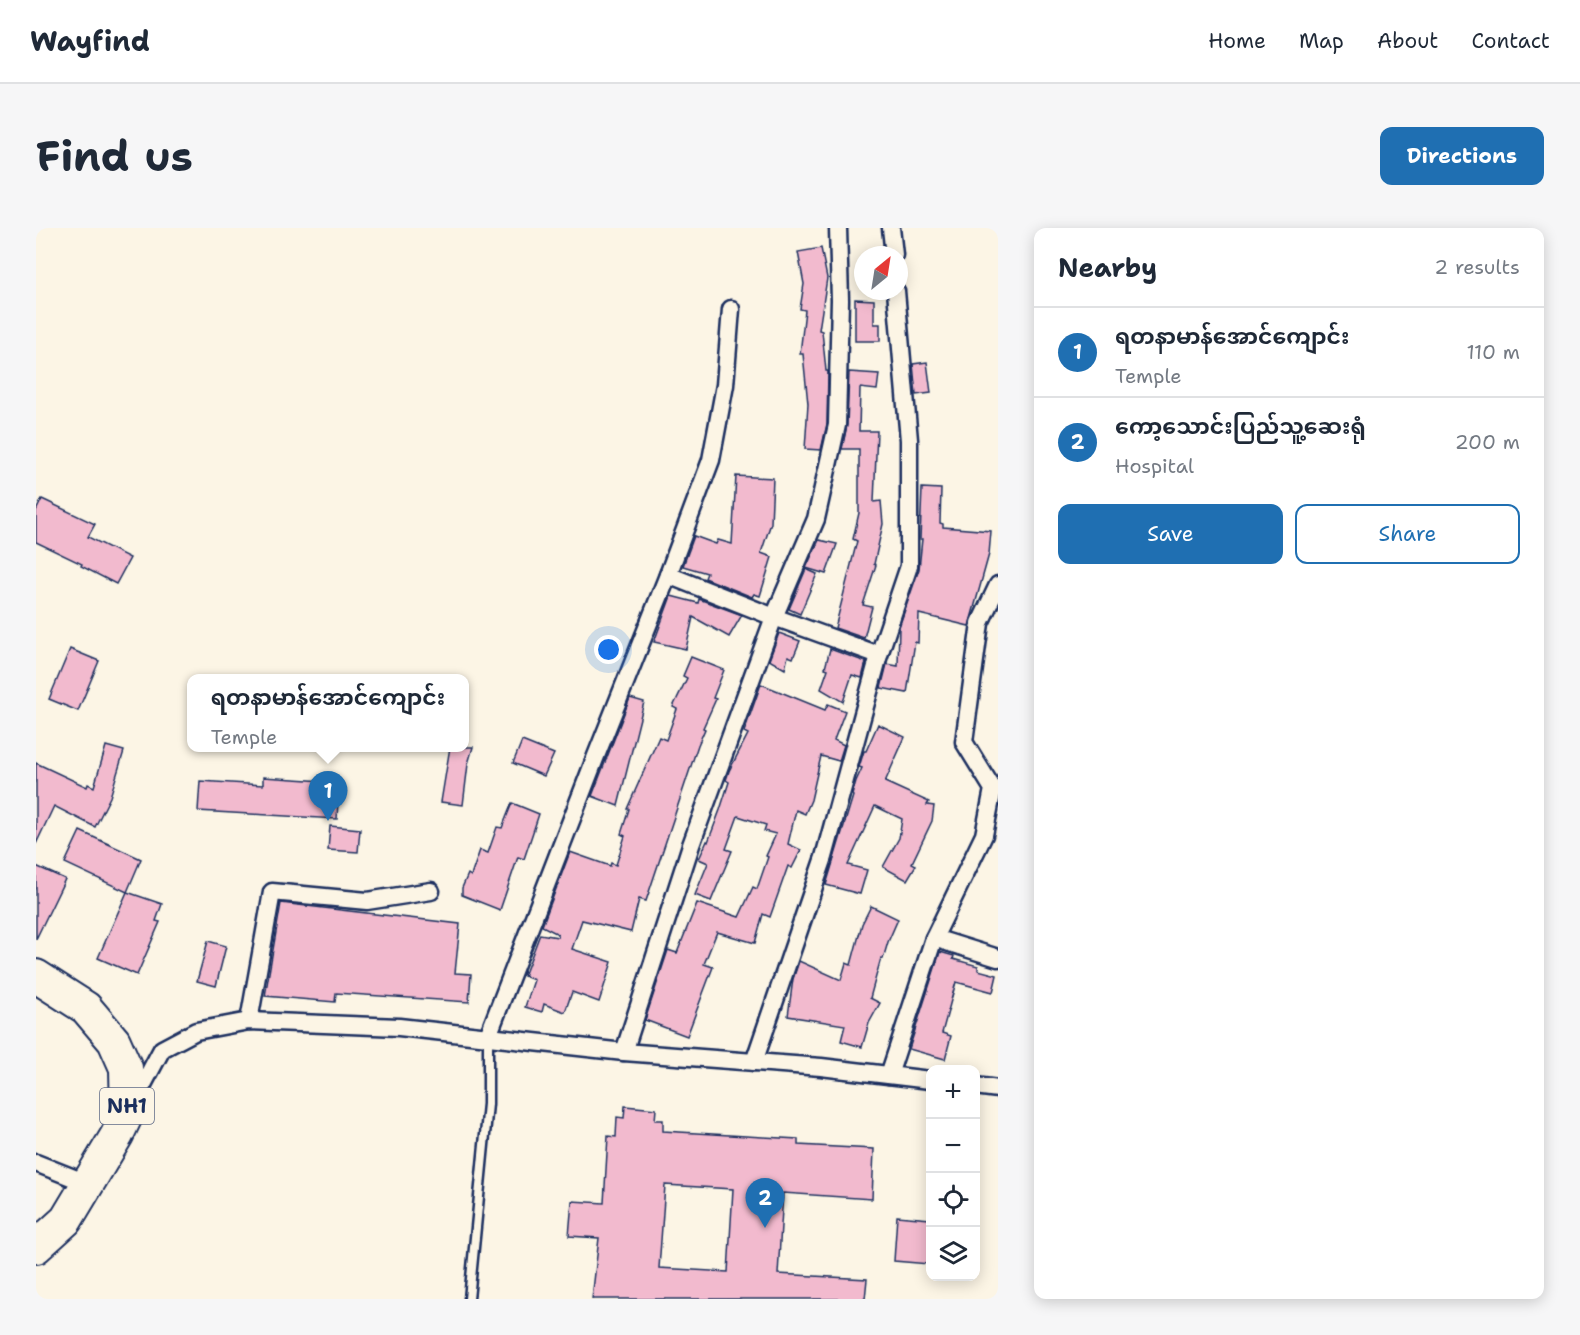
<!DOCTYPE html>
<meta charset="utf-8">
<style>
body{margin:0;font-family:"Shantell Sans","Noto Sans Myanmar",sans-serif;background:#f6f6f7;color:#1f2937}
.controls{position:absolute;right:18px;bottom:18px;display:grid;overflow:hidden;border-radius:12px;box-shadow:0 3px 15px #0003}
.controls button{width:54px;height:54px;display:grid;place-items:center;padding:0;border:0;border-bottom:2px solid #e0e1e3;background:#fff;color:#1f2937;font:30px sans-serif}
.compass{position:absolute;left:818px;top:18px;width:54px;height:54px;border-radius:50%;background:#fff;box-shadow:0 3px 15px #0003;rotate:30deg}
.you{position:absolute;left:573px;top:422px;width:21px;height:21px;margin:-15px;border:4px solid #fff;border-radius:50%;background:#1a73e8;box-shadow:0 0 0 9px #1a73e833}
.badge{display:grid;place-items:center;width:39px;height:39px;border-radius:50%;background:#1f6fb2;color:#fff;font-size:20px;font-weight:700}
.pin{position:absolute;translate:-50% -50px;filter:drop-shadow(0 2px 3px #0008)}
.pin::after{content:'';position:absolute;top:32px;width:21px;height:18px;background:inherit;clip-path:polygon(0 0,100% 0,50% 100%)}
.popup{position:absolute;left:151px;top:446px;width:282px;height:78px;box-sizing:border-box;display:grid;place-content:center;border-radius:12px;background:#fff;filter:drop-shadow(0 2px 4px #0005);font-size:20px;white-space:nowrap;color:#747a83}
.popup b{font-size:22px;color:#1f2937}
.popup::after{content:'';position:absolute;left:50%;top:100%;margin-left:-12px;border:12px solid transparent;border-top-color:#fff}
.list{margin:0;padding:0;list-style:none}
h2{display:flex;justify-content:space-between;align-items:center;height:78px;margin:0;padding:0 24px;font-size:26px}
h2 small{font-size:20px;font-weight:400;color:#747a83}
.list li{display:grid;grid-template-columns:39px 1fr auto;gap:18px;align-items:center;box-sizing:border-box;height:90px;padding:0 24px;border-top:2px solid #e0e1e3}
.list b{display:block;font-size:22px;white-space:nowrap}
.list p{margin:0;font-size:20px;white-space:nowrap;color:#747a83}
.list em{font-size:20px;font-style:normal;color:#747a83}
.actions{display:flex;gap:12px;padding:18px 24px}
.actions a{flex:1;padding:14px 0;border:2px solid #1f6fb2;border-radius:12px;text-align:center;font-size:21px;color:#1f6fb2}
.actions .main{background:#1f6fb2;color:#fff}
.icon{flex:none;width:33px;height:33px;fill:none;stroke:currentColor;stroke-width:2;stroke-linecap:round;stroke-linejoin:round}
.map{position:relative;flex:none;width:962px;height:1071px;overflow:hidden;border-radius:12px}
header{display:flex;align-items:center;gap:36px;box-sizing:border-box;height:84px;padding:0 30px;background:#fff;border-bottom:2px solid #e0e1e3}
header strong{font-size:28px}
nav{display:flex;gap:33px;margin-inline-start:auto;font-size:21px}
.intro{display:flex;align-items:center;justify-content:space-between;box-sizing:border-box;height:144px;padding:0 36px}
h1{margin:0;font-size:42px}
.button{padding:15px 27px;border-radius:12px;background:#1f6fb2;color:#fff;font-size:21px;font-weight:700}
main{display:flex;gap:36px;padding:0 36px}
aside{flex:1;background:#fff;border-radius:12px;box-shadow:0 3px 15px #0003}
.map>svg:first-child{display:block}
.building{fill:#f2bace;stroke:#1b2f5e;stroke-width:1.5;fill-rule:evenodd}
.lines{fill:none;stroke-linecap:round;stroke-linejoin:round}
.lane-casing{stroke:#1b2f5e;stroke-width:13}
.street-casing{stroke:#1b2f5e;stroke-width:21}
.highway-casing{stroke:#1b2f5e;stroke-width:36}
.lane{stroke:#fcf5e5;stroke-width:8}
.street{stroke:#fcf5e5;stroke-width:16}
.highway{stroke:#fcf5e5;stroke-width:32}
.labels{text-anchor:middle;stroke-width:4.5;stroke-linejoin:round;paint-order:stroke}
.shield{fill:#fcf5e5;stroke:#5e6a86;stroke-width:1.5}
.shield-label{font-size:21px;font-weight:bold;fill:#1b2f5e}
</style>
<header>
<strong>Wayfind</strong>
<nav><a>Home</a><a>Map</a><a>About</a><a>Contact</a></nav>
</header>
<div class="intro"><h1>Find us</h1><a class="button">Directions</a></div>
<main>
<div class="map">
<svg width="962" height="1071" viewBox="0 0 962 1071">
<rect width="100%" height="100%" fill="#fcf5e5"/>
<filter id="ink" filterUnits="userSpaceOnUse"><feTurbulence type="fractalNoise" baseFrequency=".0167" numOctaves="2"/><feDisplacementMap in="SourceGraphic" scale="12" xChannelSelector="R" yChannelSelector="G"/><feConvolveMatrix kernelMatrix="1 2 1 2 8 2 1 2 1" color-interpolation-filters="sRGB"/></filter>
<g filter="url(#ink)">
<!-- building -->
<g class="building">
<polygon points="785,20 791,50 783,102 786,103 790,143 792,143 791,196 785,222 769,221 772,176 767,126 764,126 769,82 764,81 768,56 762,24"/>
<polygon points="819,71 838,72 838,96 844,96 844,113 819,113"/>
<polygon points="891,134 895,165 880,167 877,136"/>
<polygon points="813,144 843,146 841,162 824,160 823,203 841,203 838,274 845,273 847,296 838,336 840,337 827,377 836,379 828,410 799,400 821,313 817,311 823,285 823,221 806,221 811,197"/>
<polygon points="700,248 737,250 735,295 725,325 736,329 724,368 718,366 716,369 669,350 671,345 647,338 658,308 680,316 682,312 696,316"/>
<polygon points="886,260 905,261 904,295 907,296 907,299 955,303 953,326 933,398 883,386 882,415 879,414 871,465 845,460 851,436 862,438 863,399 883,341 886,311 884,311"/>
<polygon points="6,271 59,296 52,309 94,330 80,356 45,338 46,336 0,314 0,283"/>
<polygon points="783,312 801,316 790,346 770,340"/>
<polygon points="770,341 781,346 764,386 753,381"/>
<polygon points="635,368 662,375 663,371 706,387 693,409 657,389 650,421 618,414"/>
<polygon points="743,405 764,413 757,430 752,428 749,441 733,432"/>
<polygon points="34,421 63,433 42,483 13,471"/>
<polygon points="794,421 830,434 826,450 816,447 807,474 785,461 792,441 789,440"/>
<polygon points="655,429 688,442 677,470 680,471 667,500 669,501 662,517 610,673 603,671 595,704 546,692 536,721 576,734 563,774 536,764 529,784 508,776 506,784 489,779 498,752 488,748 504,706 522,709 522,706 506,698 534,624 574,638 575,635 580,637 589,608 585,606 593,581 591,581 623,509 630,512 641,481 637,479 651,450 647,448"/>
<polygon points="725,456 789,482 792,476 809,483 798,512 808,517 803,533 785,528 775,572 769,586 760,582 752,616 765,622 756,640 752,638 734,689 727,686 719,715 681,704 668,736 677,739 651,808 609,792 632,722 641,725 661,675 703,689 717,659 721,661 732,629 730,628 740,606 728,603 730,597 702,588 690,621 696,623 675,673 659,667 672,635 663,631 671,613 672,614 684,582 693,554 690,552 693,543 712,506 708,504"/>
<polygon points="594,470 608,474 582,578 556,568"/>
<polygon points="842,496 869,509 849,554 893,574 891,577 898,578 896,593 876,635 880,637 871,652 847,639 863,610 866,591 839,578 812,637 831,642 824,666 790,657 817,568 816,567 820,553 826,540 823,539 828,523 830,523"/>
<polygon points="486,513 518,526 508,548 477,535"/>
<polygon points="70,518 88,523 74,569 59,599 18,578 0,616 0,535 51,559 52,556 58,559"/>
<polygon points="414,519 437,519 432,536 427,577 405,574"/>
<polygon points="227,549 303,554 301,591 162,583 164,553 227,557"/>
<polygon points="476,575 503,586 488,631 482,629 464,682 426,667 426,660 432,646 435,648 444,622 452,625 461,599 466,600"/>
<polygon points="294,598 324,601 322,624 292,622"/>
<polygon points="44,603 105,631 91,664 29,635"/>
<polygon points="0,638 29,651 0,711"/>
<polygon points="91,664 126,676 120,693 124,694 101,747 62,730"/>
<polygon points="245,675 424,696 419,745 435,746 433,774 300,765 299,774 229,768"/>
<polygon points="835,678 862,691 852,714 847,731 845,730 834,770 844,775 833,795 826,819 805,813 809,797 752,788 757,751 763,733 805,752 810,735 815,737 826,696"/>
<polygon points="172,713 190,718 180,758 161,753"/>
<polygon points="904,724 918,728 917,731 942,738 942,742 961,747 957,764 920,754 906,805 915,808 909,831 873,821"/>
<path d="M 589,878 L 620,881 L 619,892 L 627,892 L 627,903 L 762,911 L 762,917 L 838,921 L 836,971 L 747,965 L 742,1046 L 831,1051 L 829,1071 L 556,1071 L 563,1010 L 533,1008 L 536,973 L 568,975 L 572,908 L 580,909 L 581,889 L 588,890 ZM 629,957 L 697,961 L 692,1044 L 623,1040 Z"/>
<polygon points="861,988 894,991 893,1036 858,1033"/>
</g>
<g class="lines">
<!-- lane casing -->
<g class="lane-casing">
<polyline id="lane" points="433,1071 452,876 452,808"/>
</g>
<!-- street casing -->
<g class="street-casing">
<g id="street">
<polyline points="855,0 858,27"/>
<polyline points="632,347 738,389 843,427"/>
<polyline points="898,710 962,730"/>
<polyline points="213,793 236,664 331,673 395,663"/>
<polyline points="452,808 560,528 632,347 675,232 689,157 695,81"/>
<polyline points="588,824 655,617 738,389 780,291 801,197 804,72 802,0"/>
<polyline points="718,834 788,629 843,427 873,338 873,212 860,63"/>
<polyline points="853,847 898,710 948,607 957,561 928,514 944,395 962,357"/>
<polyline points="939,858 962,861"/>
<polyline points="95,879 126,821 160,803 213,793 363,799 588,824 785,839 894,852"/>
<polyline points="0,935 53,956"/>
</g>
</g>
<!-- highway casing -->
<g class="highway-casing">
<polyline id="highway" points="0,748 50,780 78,813 90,840 91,886 81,907 30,992 0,1019"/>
</g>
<!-- lane -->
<use href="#lane" class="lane"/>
<!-- street -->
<use href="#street" class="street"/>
<!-- highway -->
<use href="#highway" class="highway"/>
</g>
</g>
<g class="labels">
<!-- shield labels -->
<rect class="shield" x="64" y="860" width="54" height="36" rx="4.5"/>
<g class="shield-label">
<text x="91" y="885">NH1</text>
</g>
</g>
</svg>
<div class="controls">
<button>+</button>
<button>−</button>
<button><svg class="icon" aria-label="locate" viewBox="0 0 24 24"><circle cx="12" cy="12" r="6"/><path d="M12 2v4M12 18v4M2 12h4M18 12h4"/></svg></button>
<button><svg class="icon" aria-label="layers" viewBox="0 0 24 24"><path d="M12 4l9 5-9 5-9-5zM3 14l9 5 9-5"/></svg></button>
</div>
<svg class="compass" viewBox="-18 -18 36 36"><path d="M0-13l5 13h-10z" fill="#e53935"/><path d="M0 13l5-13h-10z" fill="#747a83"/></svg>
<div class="you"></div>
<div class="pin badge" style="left:292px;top:593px">1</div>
<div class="popup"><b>ရတနာမာန်အောင်ကျောင်း</b>Temple</div>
<div class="pin badge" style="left:729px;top:1000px">2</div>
</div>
<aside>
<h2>Nearby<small>2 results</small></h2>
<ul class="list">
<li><span class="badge">1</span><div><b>ရတနာမာန်အောင်ကျောင်း</b><p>Temple</p></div><em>110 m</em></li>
<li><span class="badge">2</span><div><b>ကော့သောင်းပြည်သူ့ဆေးရုံ</b><p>Hospital</p></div><em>200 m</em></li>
</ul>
<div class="actions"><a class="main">Save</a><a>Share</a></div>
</aside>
</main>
